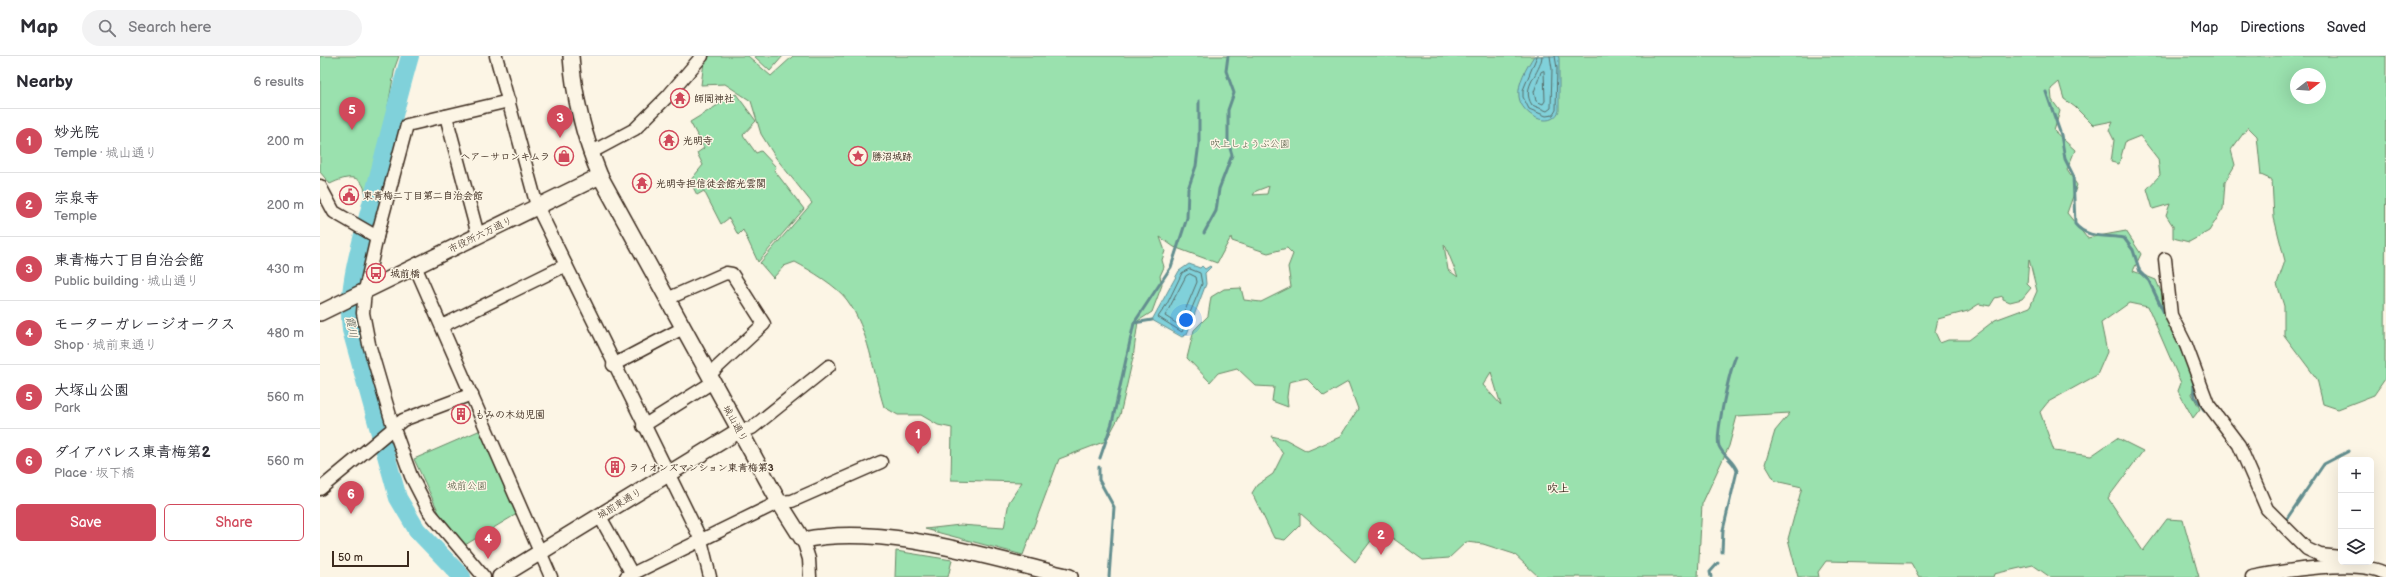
<!DOCTYPE html>
<meta charset="utf-8">
<style>
body{margin:0;font-family:"Balsamiq Sans","Klee One",sans-serif;background:#f2f2f3;color:#2b2b33}
.controls{position:absolute;right:12px;bottom:12px;display:grid;overflow:hidden;border-radius:6px;box-shadow:0 4px 16px #0002}
.controls button{width:36px;height:36px;display:grid;place-items:center;padding:0;border:0;border-bottom:1px solid #e1e1e2;background:#fff;color:#2b2b33;font:20px sans-serif}
.compass{position:absolute;left:1970px;top:12px;width:36px;height:36px;border-radius:50%;background:#fff;box-shadow:0 4px 16px #0002;rotate:73deg}
.scale{position:absolute;left:12px;bottom:10px;width:77px;box-sizing:border-box;padding-left:4px;border:2px solid #3b2a1e;border-top:0;font-size:11px;line-height:14px;white-space:nowrap;color:#3b2a1e;-webkit-text-stroke:3px #fcf5e5;paint-order:stroke}
.you{position:absolute;left:866px;top:264px;width:14px;height:14px;margin:-10px;border:3px solid #fff;border-radius:50%;background:#1a73e8;box-shadow:0 0 0 6px #1a73e833}
.badge{display:grid;place-items:center;width:26px;height:26px;border-radius:50%;background:#d1495b;color:#fff;font-size:13px;font-weight:700}
.pin{position:absolute;translate:-50% -33px;filter:drop-shadow(0 1px 2px #0008)}
.pin::after{content:'';position:absolute;top:21px;width:14px;height:12px;background:inherit;clip-path:polygon(0 0,100% 0,50% 100%)}
.list{margin:0;padding:0;list-style:none}
h2{display:flex;justify-content:space-between;align-items:center;height:52px;margin:0;padding:0 16px;font-size:17px}
h2 small{font-size:13px;font-weight:400;color:#7c7c81}
.list li{display:grid;grid-template-columns:26px 1fr auto;gap:12px;align-items:center;box-sizing:border-box;height:64px;padding:0 16px;border-top:1px solid #e1e1e2}
.list b{display:block;font-size:15px;white-space:nowrap}
.list p{margin:0;font-size:13px;white-space:nowrap;color:#7c7c81}
.list em{font-size:13px;font-style:normal;color:#7c7c81}
.actions{display:flex;gap:8px;padding:12px 16px}
.actions a{flex:1;padding:9px 0;border:1px solid #d1495b;border-radius:6px;text-align:center;font-size:14px;color:#d1495b}
.actions .main{background:#d1495b;color:#fff}
.icon{flex:none;width:22px;height:22px;fill:none;stroke:currentColor;stroke-width:2;stroke-linecap:round;stroke-linejoin:round}
.map{position:relative;flex:none;width:2066px;height:521px;overflow:hidden}
header{display:flex;align-items:center;gap:24px;box-sizing:border-box;height:56px;padding:0 20px;background:#fff;border-bottom:1px solid #e1e1e2}
header strong{font-size:19px}
nav{display:flex;gap:22px;margin-inline-start:auto;font-size:14px}
.search{width:280px;height:36px;background:#f2f2f3;display:flex;align-items:center;gap:10px;box-sizing:border-box;padding:0 14px;border-radius:22px;color:#7c7c81;font-size:15px}
main{display:flex}
aside{flex:1;background:#fff}
.map>svg:first-child{display:block}
.green{fill:#9ae1ae;stroke:#6a8666;fill-rule:evenodd}
.water{fill:#80d1da;stroke:#648e8f}
.lines{fill:none;stroke-linecap:round;stroke-linejoin:round}
.shore{stroke:#576d69;stroke-width:1}
.stream{stroke:#648e8f;stroke-width:3}
.river{stroke:#80d1da;stroke-width:18}
.minor-casing{stroke:#3b2a1e;stroke-width:15}
.tertiary-casing{stroke:#3b2a1e;stroke-width:18}
.minor{stroke:#fcf5e5;stroke-width:12}
.tertiary{stroke:#fcf5e5;stroke-width:15}
.labels{text-anchor:middle;stroke-width:3;stroke-linejoin:round;paint-order:stroke}
.poi-label{font-size:10px;font-weight:bold;fill:#3b2a1e;stroke:#fcf5e5;text-anchor:start}
.park-label{font-size:10px;fill:#535842;stroke:#fcf5e5}
.street-label{font-size:10px;fill:#3b2a1e;stroke:#fcf5e5}
.water-label{font-size:11px;font-style:italic;fill:#4c544d;stroke:#fcf5e5}
.neighbourhood-label{font-size:11px;font-weight:bold;fill:#3b2a1e;stroke:#fcf5e5}
</style>
<header>
<strong>Map</strong>
<div class="search"><svg class="icon" aria-label="search" viewBox="0 0 24 24"><circle cx="10" cy="10" r="6"/><path d="M15 15l6 6"/></svg>Search here</div>
<nav><a>Map</a><a>Directions</a><a>Saved</a></nav>
</header>
<main>
<aside>
<h2>Nearby<small>6 results</small></h2>
<ul class="list">
<li><span class="badge">1</span><div><b>妙光院</b><p>Temple · 城山通り</p></div><em>200 m</em></li>
<li><span class="badge">2</span><div><b>宗泉寺</b><p>Temple</p></div><em>200 m</em></li>
<li><span class="badge">3</span><div><b>東青梅六丁目自治会館</b><p>Public building · 城山通り</p></div><em>430 m</em></li>
<li><span class="badge">4</span><div><b>モーターガレージオークス</b><p>Shop · 城前東通り</p></div><em>480 m</em></li>
<li><span class="badge">5</span><div><b>大塚山公園</b><p>Park</p></div><em>560 m</em></li>
<li><span class="badge">6</span><div><b>ダイアパレス東青梅第2</b><p>Place · 坂下橋</p></div><em>560 m</em></li>
</ul>
<div class="actions"><a class="main">Save</a><a>Share</a></div>
</aside>
<div class="map">
<svg width="2066" height="521" viewBox="0 0 2066 521">
<rect width="100%" height="100%" fill="#fcf5e5"/>
<filter id="ink" filterUnits="userSpaceOnUse"><feTurbulence type="fractalNoise" baseFrequency=".025" numOctaves="2"/><feDisplacementMap in="SourceGraphic" scale="8" xChannelSelector="R" yChannelSelector="G"/><feConvolveMatrix kernelMatrix="1 2 1 2 8 2 1 2 1" color-interpolation-filters="sRGB"/></filter>
<g filter="url(#ink)">
<!-- green -->
<g class="green">
<path d="M 0,0 L 79,0 L 75,11 L 52,140 L 46,139 C 42,116 27,120 10,128 L 0,116 Z"/>
<path d="M 389,0 L 428,0 L 451,20 L 473,0 L 2066,0 L 2065,323 L 2054,339 L 2018,353 L 2003,348 L 1997,323 L 1964,279 L 1964,250 L 1957,228 L 1965,205 L 1954,162 L 1952,124 L 1941,119 L 1937,80 L 1928,71 L 1911,94 L 1915,109 L 1905,126 L 1903,153 L 1889,175 L 1869,186 L 1853,182 L 1853,170 L 1846,159 L 1850,148 L 1833,153 L 1827,133 L 1840,119 L 1838,103 L 1820,80 L 1805,86 L 1799,108 L 1791,106 L 1794,84 L 1789,74 L 1793,65 L 1773,69 L 1755,51 L 1744,43 L 1739,26 L 1731,33 L 1732,44 L 1740,55 L 1734,75 L 1755,94 L 1747,114 L 1757,129 L 1747,157 L 1767,182 L 1806,175 L 1821,198 L 1813,215 L 1836,224 L 1876,319 L 1872,338 L 1880,353 L 1873,362 L 1858,335 L 1861,327 L 1828,251 L 1809,247 L 1781,267 L 1787,296 L 1777,319 L 1728,346 L 1720,356 L 1734,395 L 1771,400 L 1797,382 L 1823,395 L 1788,442 L 1823,495 L 1847,463 L 1863,464 L 1879,521 L 1730,521 L 1713,509 L 1674,518 L 1673,521 L 1599,521 L 1591,507 L 1506,505 L 1498,516 L 1499,521 L 1478,521 L 1468,483 L 1482,431 L 1455,425 L 1445,408 L 1455,375 L 1470,357 L 1417,360 L 1409,390 L 1382,448 L 1378,521 L 1219,521 L 1194,498 L 1163,488 L 1146,486 L 1129,502 L 1103,504 L 1060,473 L 1035,506 L 980,457 L 980,469 L 965,484 L 954,482 L 932,437 L 937,429 L 953,418 L 963,398 L 951,380 L 965,383 L 987,395 L 1020,381 L 1038,353 L 1028,326 L 1004,340 L 986,322 L 969,326 L 967,341 L 968,351 L 952,345 L 954,331 L 936,330 L 917,312 L 898,317 L 890,326 L 867,302 L 874,274 L 888,260 L 891,241 L 904,233 L 921,232 L 924,244 L 941,246 L 971,231 L 968,211 L 973,198 L 967,192 L 948,197 L 912,185 L 911,181 L 897,207 L 854,191 L 840,181 L 845,195 L 842,204 L 844,211 L 840,220 L 842,229 L 832,256 L 818,265 L 813,302 L 800,359 L 786,385 L 739,403 L 703,499 L 605,473 L 640,469 L 684,472 L 689,446 L 702,426 L 631,424 L 632,372 L 618,369 L 601,359 L 578,359 L 564,351 C 553,316 549,274 527,244 C 517,230 490,214 475,206 L 464,210 L 453,222 L 440,207 L 492,147 L 456,102 L 441,78 L 431,45 L 405,28 L 381,29 L 384,6 ZM 1976,18 L 2000,18 L 2000,42 L 1976,42 ZM 949,130 L 947,138 L 933,139 L 936,135 ZM 1124,189 L 1125,189 L 1138,221 L 1128,214 ZM 1709,203 L 1717,235 L 1710,251 L 1675,264 L 1649,284 L 1628,284 L 1620,287 L 1615,276 L 1618,263 L 1648,255 L 1659,248 L 1670,250 L 1675,242 L 1683,240 L 1683,243 L 1690,246 L 1702,243 L 1711,232 L 1707,228 ZM 1171,316 L 1181,349 L 1163,329 Z"/>
<polygon points="434,0 463,0 450,15"/>
<polygon points="416,38 436,65 423,79 436,97 441,95 456,111 454,114 484,153 438,206 423,174 418,179 409,162 401,168 384,135 377,139 370,125 383,109 377,97 384,92 370,66"/>
<polygon points="163,373 200,456 145,489 120,459 94,403"/>
<polygon points="576,495 632,504 628,521 575,521"/>
</g>
<!-- water -->
<g class="water">
<path d="M 1214,0 L 1238,0 L 1239,2 L 1239,55 C 1230,75 1201,58 1199,41 C 1197,27 1207,11 1214,0 Z"/>
<polygon points="869,208 880,212 882,210 885,213 890,210 891,211 885,217 886,228 867,278 862,281 832,264 859,215"/>
</g>
<g class="lines">
<!-- shore -->
<g class="shore">
<polyline points="1217,0 1203,34 1203,41 1209,53 1226,60 1233,59 1236,54 1237,12 1235,0"/>
<path d="M 1222,0 C 1221,18 1200,30 1212,49 L 1227,55 L 1231,52 L 1232,13 L 1230,0"/>
<polygon points="1224,15 1225,45 1223,48 1216,45 1214,36 1221,16"/>
<polygon points="870,213 880,217 882,228 862,276 838,261 847,248 862,217"/>
<polygon points="870,218 876,221 877,226 859,269 845,260 866,220"/>
</g>
<!-- stream -->
<g class="stream">
<path d="M 1726,36 L 1741,79 L 1745,103 L 1753,119 L 1755,168 C 1767,183 1787,179 1804,182 L 1813,194 L 1820,216 L 1829,225 L 1846,261"/>
<polyline points="214,157 222,173"/>
<polyline points="884,177 896,155 899,133 912,99 908,85 908,54 914,37 906,15 908,0"/>
<polyline points="814,267 832,264"/>
<polyline points="1854,277 1864,299"/>
<polyline points="1873,323 1875,341 1884,354"/>
<polyline points="780,402 792,367 814,267 851,211 867,162 868,133 876,110 879,87 879,45"/>
<polyline points="779,411 779,424 794,451 789,521"/>
<polyline points="1966,464 2004,408 2029,395"/>
<polyline points="380,468 383,475"/>
<path d="M 1402,496 L 1403,474 L 1417,415 C 1414,405 1403,400 1399,390 C 1395,379 1410,313 1416,300"/>
<polyline points="1391,521 1390,516 1398,507"/>
</g>
<!-- river -->
<path class="river" d="M 90,0 C 76,49 64,99 51,148 C 41,188 26,232 31,274 L 78,442 L 97,474 L 142,521"/>
<!-- minor casing -->
<g class="minor-casing">
<g id="minor">
<polyline points="176,0 217,150 381,484 390,521"/>
<polyline points="126,60 158,179"/>
<polyline points="270,97 315,73 348,40 382,0"/>
<polyline points="0,130 14,156 57,181"/>
<polyline points="1845,203 1851,259 1866,289 1888,348 1919,389 1947,453 1987,493 2000,499 2021,501"/>
<polyline points="95,210 231,521"/>
<polyline points="347,243 406,217 412,218 444,268 389,319"/>
<polyline points="122,270 246,209"/>
<polyline points="293,309 363,272"/>
<polyline points="323,370 393,326"/>
<polyline points="420,374 432,372 509,310"/>
<polyline points="0,433 83,364 152,338"/>
<polyline points="279,459 312,518"/>
<polyline points="483,484 489,503 490,521"/>
<polyline points="164,521 110,457 91,420 73,370 49,288 43,257 45,234 57,181 87,69 189,45"/>
<polyline points="306,521 459,446 472,445 561,406"/>
<path d="M 1932,521 C 1962,515 2040,502 2066,518"/>
</g>
</g>
<!-- tertiary casing -->
<g class="tertiary-casing">
<g id="tertiary">
<path d="M 251,0 C 254,43 264,81 280,120 L 459,446 L 483,484 C 564,467 670,502 750,521"/>
<polyline points="0,257 280,120"/>
<polyline points="180,521 420,374"/>
</g>
</g>
<!-- minor -->
<use href="#minor" class="minor"/>
<!-- tertiary -->
<use href="#tertiary" class="tertiary"/>
</g>
</g>
<!-- icons -->
<defs>
<g id="temple-ring" transform="scale(1)"><circle r="9.5" fill="#fcf5e5" stroke="#d1495b" stroke-width="1.5"/><path d="M0-6L5-2H3V0L6.5 2.5H4V6H1.5V3h-3V6H-4V2.5H-6.5L-3 0V-2H-5Z" fill="#d1495b"/></g>
<g id="shop-ring" transform="scale(1)"><circle r="9.5" fill="#fcf5e5" stroke="#d1495b" stroke-width="1.5"/><path d="M-5-2.5h2.3a2.7 3.5 0 0 1 5.4 0H5L5.5 6h-11ZM-1.5-2.5h3a1.5 2.3 0 0 0-3 0Z" fill="#d1495b"/></g>
<g id="sight-ring" transform="scale(1)"><circle r="9.5" fill="#fcf5e5" stroke="#d1495b" stroke-width="1.5"/><path d="M0-6L1.8-2.2L6-1.7L2.9 1.2L3.7 5.4L0 3.3L-3.7 5.4L-2.9 1.2L-6-1.7L-1.8-2.2Z" fill="#d1495b"/></g>
<g id="civic-ring" transform="scale(1)"><circle r="9.5" fill="#fcf5e5" stroke="#d1495b" stroke-width="1.5"/><path d="M-.6-6.5H3V-4.5H.6V-3L4-1V1h2V6H-6V1h2V-1L-.6-3ZM-1.2 2.5V6h2.4V2.5Z" fill="#d1495b"/></g>
<g id="bus-ring" transform="scale(1)"><circle r="9.5" fill="#fcf5e5" stroke="#d1495b" stroke-width="1.5"/><path d="M-5-6H5V4H4V6H2V4H-2V6H-4V4H-5ZM-3.5-4V0h7V-4ZM-3.5 1.2v1.5H-2V1.2ZM2 1.2v1.5H3.5V1.2Z" fill="#d1495b"/></g>
<g id="building-ring" transform="scale(1)"><circle r="9.5" fill="#fcf5e5" stroke="#d1495b" stroke-width="1.5"/><path d="M-4-6H4V6H1V3H-1V6H-4ZM-2.5-4.3h1.7v1.8h-1.7ZM.8-4.3h1.7v1.8H.8ZM-2.5-1h1.7V.8h-1.7ZM.8-1h1.7V.8H.8Z" fill="#d1495b"/></g>
</defs>
<g fill-rule="evenodd">
<use href="#temple-ring" x="360" y="42"/>
<use href="#temple-ring" x="349" y="84"/>
<use href="#shop-ring" x="244" y="100"/>
<use href="#sight-ring" x="538" y="100"/>
<use href="#temple-ring" x="322" y="127"/>
<use href="#civic-ring" x="29" y="139"/>
<use href="#bus-ring" x="56" y="217"/>
<use href="#building-ring" x="141" y="358"/>
<use href="#building-ring" x="295" y="411"/>
</g>
<g class="labels">
<!-- poi labels -->
<g class="poi-label">
<text x="374" y="46">師岡神社</text>
<text x="363" y="88">光明寺</text>
<text x="230" y="104" text-anchor="end">ヘアーサロンキムラ</text>
<text x="552" y="104">勝沼城跡</text>
<text x="336" y="131">光明寺担信徒会館光雲閣</text>
<text x="43" y="143">東青梅二丁目第二自治会館</text>
<text x="70" y="221">城前橋</text>
<text x="155" y="362">もみの木幼児園</text>
<text x="309" y="415">ライオンズマンション東青梅第3</text>
</g>
<!-- park labels -->
<g class="park-label">
<text x="930" y="91">吹上しょうぶ公園</text>
<text x="147" y="433">城前公園</text>
</g>
<!-- street labels -->
<g class="street-label">
<text transform="translate(160 178) rotate(-26)" y="4">市役所六万通り</text>
<text transform="translate(416 367) rotate(61)" y="4">城山通り</text>
<text transform="translate(299 447) rotate(-31)" y="4">城前東通り</text>
</g>
<!-- water labels -->
<g class="water-label">
<text transform="translate(32 271) rotate(79)" y="4">霞川</text>
</g>
<!-- neighbourhood labels -->
<g class="neighbourhood-label">
<text x="1238" y="436">吹上</text>
</g>
</g>
</svg>
<div class="controls">
<button>+</button>
<button>−</button>
<button><svg class="icon" aria-label="layers" viewBox="0 0 24 24"><path d="M12 4l9 5-9 5-9-5zM3 14l9 5 9-5"/></svg></button>
</div>
<svg class="compass" viewBox="-18 -18 36 36"><path d="M0-13l5 13h-10z" fill="#e53935"/><path d="M0 13l5-13h-10z" fill="#7c7c81"/></svg>
<div class="scale">50 m</div>
<div class="you"></div>
<div class="pin badge" style="left:598px;top:398px">1</div>
<div class="pin badge" style="left:1061px;top:499px">2</div>
<div class="pin badge" style="left:240px;top:82px">3</div>
<div class="pin badge" style="left:168px;top:503px">4</div>
<div class="pin badge" style="left:32px;top:74px">5</div>
<div class="pin badge" style="left:31px;top:458px">6</div>
</div>
</main>
